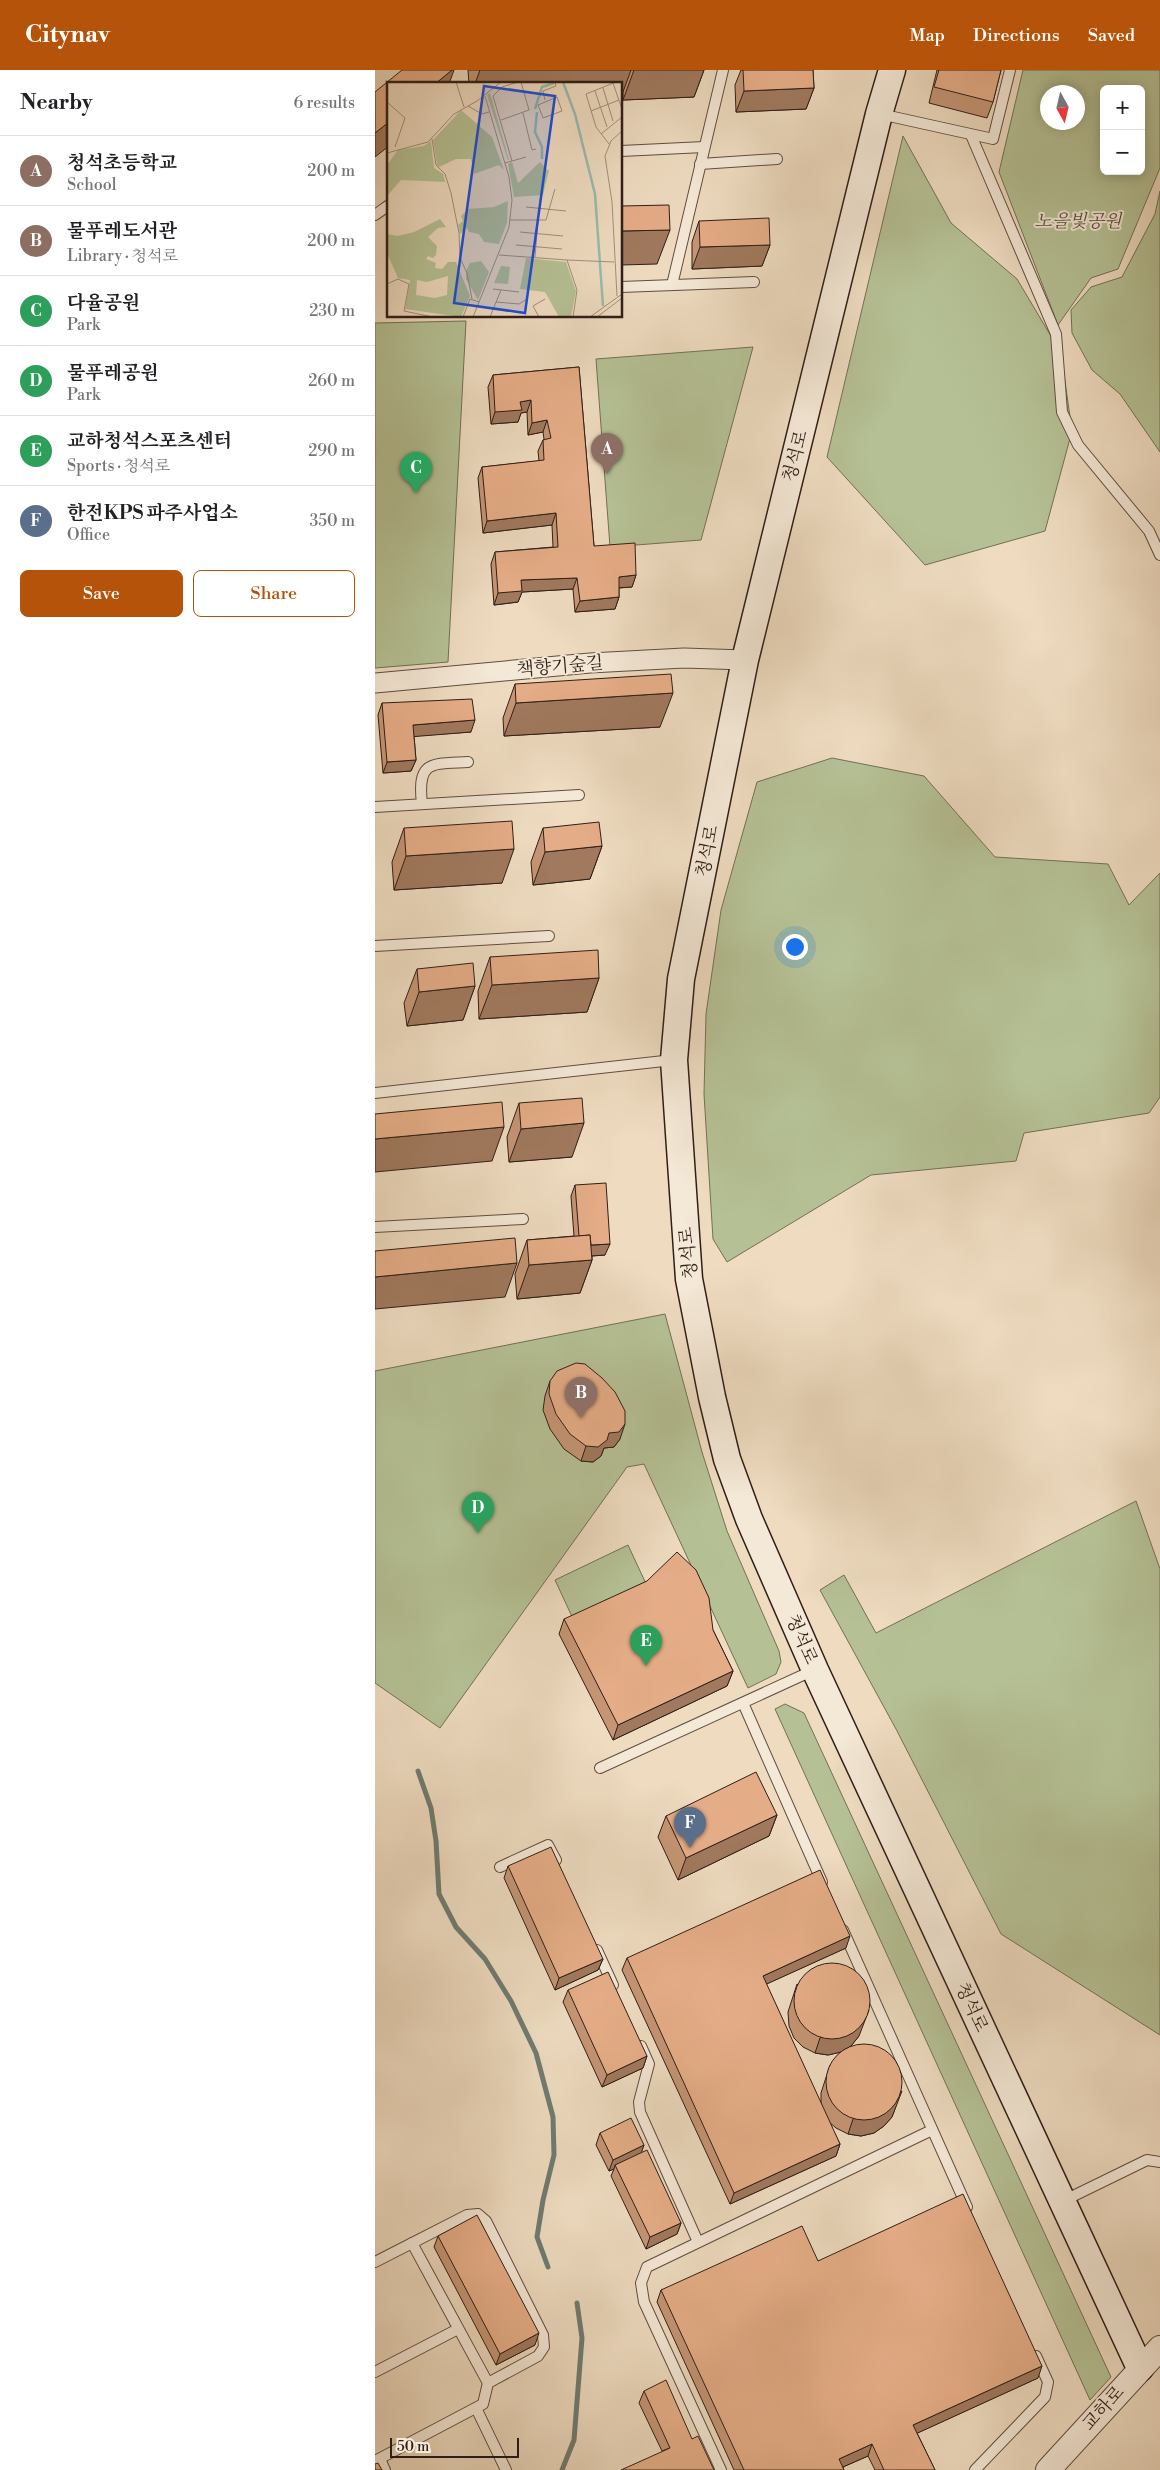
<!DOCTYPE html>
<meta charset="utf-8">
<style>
body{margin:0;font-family:"Libre Bodoni","Noto Serif KR",serif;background:#f2f2f2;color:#202124}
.controls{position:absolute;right:15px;top:15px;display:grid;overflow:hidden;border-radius:8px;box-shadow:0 2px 12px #0003}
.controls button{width:45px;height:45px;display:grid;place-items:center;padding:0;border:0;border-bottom:1px solid #e0e0e0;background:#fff;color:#202124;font:25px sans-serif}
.compass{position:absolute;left:665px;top:15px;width:45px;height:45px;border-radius:50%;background:#fff;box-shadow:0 2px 12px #0003;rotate:172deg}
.scale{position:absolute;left:15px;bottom:12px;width:129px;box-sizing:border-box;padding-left:5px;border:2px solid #301e17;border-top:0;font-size:14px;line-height:18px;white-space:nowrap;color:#301e17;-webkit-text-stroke:4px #f4e8d6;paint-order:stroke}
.you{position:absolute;left:419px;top:876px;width:18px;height:18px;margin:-12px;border:4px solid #fff;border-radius:50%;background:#1a73e8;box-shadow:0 0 0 8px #1a73e833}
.badge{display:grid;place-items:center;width:32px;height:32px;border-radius:50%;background:#b45309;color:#fff;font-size:16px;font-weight:700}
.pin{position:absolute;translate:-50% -41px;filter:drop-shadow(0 1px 2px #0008)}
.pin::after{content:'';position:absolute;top:26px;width:18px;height:15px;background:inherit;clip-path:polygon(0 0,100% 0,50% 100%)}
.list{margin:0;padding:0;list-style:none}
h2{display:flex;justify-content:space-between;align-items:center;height:65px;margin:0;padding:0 20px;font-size:21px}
h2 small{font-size:16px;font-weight:400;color:#757577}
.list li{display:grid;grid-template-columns:32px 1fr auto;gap:15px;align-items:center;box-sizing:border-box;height:70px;padding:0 20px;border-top:1px solid #e0e0e0}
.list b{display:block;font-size:19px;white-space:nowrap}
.list p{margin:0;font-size:16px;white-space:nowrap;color:#757577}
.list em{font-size:16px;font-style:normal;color:#757577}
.actions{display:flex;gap:10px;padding:15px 20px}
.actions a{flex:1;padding:11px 0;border:1px solid #b45309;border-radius:8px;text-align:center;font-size:18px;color:#b45309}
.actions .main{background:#b45309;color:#fff}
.map{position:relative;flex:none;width:785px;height:2400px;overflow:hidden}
header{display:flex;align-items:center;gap:30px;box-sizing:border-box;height:70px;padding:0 25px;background:#b45309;color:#fff}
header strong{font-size:24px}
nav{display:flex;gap:28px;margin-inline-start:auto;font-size:18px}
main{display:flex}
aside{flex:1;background:#fff}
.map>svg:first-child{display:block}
.green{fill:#b5c195;stroke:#727056;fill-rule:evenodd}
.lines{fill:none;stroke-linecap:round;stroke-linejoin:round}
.stream{stroke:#6f7c72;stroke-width:5}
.service-casing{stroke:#604d41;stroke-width:12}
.minor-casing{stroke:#604d41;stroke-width:21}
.tertiary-casing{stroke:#604d41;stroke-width:26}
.secondary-casing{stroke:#301e17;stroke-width:29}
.service{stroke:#f4e8d6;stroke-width:10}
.minor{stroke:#f4e8d6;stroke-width:19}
.tertiary{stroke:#f4e8d6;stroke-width:24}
.secondary{stroke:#f4e8d6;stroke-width:26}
.wall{fill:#c59574;stroke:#301e17}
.shaded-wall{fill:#a0795e;stroke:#301e17}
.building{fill:#e5ad87;stroke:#301e17}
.labels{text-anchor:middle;stroke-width:4;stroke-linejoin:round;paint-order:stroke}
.park-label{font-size:18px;font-style:italic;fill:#584f3d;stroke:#f4e8d6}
.street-label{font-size:18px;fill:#301e17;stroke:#f4e8d6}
.inset-river{fill:none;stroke:#99bbaf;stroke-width:2.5}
.inset-road{fill:none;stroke:#a28f7c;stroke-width:1}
.view{fill:#1d4ed8;fill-opacity:0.15;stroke:#1d4ed8;stroke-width:2.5}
.inset-edge{fill:none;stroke:#301e17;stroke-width:2.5}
</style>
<header>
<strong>Citynav</strong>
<nav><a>Map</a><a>Directions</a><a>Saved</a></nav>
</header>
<main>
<aside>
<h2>Nearby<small>6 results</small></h2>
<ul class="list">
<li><span class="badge" style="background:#8d6e63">A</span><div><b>청석초등학교</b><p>School</p></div><em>200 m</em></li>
<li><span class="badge" style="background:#8d6e63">B</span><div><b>물푸레도서관</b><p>Library · 청석로</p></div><em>200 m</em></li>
<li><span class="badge" style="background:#2e9e5b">C</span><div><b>다율공원</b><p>Park</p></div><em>230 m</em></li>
<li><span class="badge" style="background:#2e9e5b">D</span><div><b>물푸레공원</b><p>Park</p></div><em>260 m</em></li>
<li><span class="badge" style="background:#2e9e5b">E</span><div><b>교하청석스포츠센터</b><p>Sports · 청석로</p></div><em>290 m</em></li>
<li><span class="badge" style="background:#5c6f8a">F</span><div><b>한전KPS 파주사업소</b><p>Office</p></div><em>350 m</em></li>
</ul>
<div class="actions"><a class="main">Save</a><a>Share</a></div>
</aside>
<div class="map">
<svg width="785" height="2400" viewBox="0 0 785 2400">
<rect width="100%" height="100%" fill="#eedbc0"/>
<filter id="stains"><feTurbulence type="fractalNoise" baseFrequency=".004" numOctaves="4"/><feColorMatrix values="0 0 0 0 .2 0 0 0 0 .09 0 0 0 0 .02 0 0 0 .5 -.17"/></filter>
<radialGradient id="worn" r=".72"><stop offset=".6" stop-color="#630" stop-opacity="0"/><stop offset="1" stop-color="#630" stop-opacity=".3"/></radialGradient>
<!-- green -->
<g class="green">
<path d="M 648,0 L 785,0 L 785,98 L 743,199 L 716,208 L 683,255 L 624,102 ZM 729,19 L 766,19 L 766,101 L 729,101 ZM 672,22 L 702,22 L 702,52 L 672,52 Z"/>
<polygon points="528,66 576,153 642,209 686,283 697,361 670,461 550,495 452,387"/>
<polygon points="785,121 785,382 745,324 717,300 697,263 696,240 716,217 747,207 780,144"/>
<polygon points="91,251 73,592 0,598 0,253"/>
<polygon points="378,277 326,470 235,477 221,289"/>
<polygon points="457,688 549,706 620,787 733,794 754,835 785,803 785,1027 774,1043 649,1063 641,1091 496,1105 352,1192 338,1169 329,1024 331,944 346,840 382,712"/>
<polygon points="290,1244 327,1382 352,1461 404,1581 406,1592 401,1604 373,1618 269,1394 252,1397 65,1658 0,1613 0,1301"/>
<polygon points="761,1431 785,1499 785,1965 626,1864 521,1659 445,1520 469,1505 501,1563"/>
<polygon points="253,1475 273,1518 200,1553 180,1510"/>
<polygon points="410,1634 429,1643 736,2307 715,2330 400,1639"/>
</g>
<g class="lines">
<!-- stream -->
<g class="stream">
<polyline points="43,1701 56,1738 61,1771 64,1824 81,1857 110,1889 136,1931 161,1983 178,2047 179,2085 168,2130 162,2167 173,2197"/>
<polyline points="187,2400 199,2370 207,2268 202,2233"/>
</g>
<!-- service casing -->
<g class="service-casing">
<g id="service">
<polyline points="505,44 618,69 635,0"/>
<polyline points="596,65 681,264 687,342 703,375 774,461 785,485"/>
<polyline points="246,81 329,77"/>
<polyline points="325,94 402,89"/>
<polyline points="0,145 14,135"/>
<polyline points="297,215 348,0"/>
<polyline points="246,217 379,212"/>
<path d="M 47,734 C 42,690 56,694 93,692"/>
<polyline points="0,737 204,725"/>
<polyline points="0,876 174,866"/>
<polyline points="0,1023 298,990"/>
<polyline points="0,1157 148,1149"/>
<polyline points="368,1633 447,1812"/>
<polyline points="225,1698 439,1600"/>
<polyline points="125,1797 173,1775 181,1790"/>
<polyline points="468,1860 592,2137"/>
<polyline points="222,1880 238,1915"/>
<polyline points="266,1976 274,1994 264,2032 265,2042 323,2172"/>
<polyline points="688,2131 772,2090 785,2092"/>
<polyline points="37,2173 113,2313"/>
<polyline points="0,2192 92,2145 103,2144 111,2151 168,2265 169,2277 163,2286 113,2313 108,2334 0,2391"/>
<polyline points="0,2302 83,2259"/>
<polyline points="101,2338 131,2400"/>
<polyline points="5,2389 10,2400"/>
<polyline points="346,2400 269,2232 266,2213 272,2197 557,2060"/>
<polyline points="600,2400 670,2327 673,2312 661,2286"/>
</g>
</g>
<!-- minor casing -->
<g class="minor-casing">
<polyline id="minor" points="0,613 215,593 309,588 370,590"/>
</g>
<!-- tertiary casing -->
<g class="tertiary-casing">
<polyline id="tertiary" points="673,2400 785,2278"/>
</g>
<!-- secondary casing -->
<g class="secondary-casing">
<polyline id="secondary" points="517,0 504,44 370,590 306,909 299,990 314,1209 337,1327 352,1389 374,1449 440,1600 765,2298"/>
</g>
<!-- service -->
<use href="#service" class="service"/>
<!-- minor -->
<use href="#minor" class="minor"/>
<!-- tertiary -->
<use href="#tertiary" class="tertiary"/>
<!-- secondary -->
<use href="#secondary" class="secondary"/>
</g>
<!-- wall -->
<g class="wall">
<polygon points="93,0 329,0 319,27 248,30 248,22 246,22 246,14 94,14"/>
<polygon points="366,0 438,0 439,18 431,39 361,42 360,15"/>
<polygon points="562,0 626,0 618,32 612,48 554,33"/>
<polygon points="324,151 395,175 387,196 317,199 317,172"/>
<polygon points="204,297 219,476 261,505 257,517 244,518 244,527 240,539 200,542 198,519 147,522 143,532 119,535 116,494 120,482 178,477 177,455 108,463 103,408 107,397 164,391 163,381 168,370 169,369 168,362 153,365 152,342 146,343 143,352 116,354 113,317 118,305"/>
<polygon points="140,614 285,657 129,666 128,648"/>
<polygon points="7,633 96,662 39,666 41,690 36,701 8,703 3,645"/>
<polygon points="29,758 127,813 19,820 17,792"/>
<polygon points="168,758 227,776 215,809 158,815 156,792"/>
<polygon points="115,887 224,908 212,942 104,949 103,921"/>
<polygon points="42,899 100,916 88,950 32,956 29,933"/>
<polygon points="144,1033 197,1087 134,1092 132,1067"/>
<polygon points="200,1115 230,1185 217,1186 217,1190 205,1223 142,1229 140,1204 152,1170 199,1166 196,1126"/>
<polygon points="175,1311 245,1369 239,1377 229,1378 226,1386 218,1392 206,1391 189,1379 175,1359 168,1340 170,1326"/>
<polygon points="189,1549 338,1560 358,1601 352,1616 238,1670 184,1564"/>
<polygon points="402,1745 394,1766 303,1810 283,1767 291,1746"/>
<polygon points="133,1796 228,1889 223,1900 180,1920 129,1808"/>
<polygon points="471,1878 391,1914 446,2034 446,2023 455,1995 521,2036 517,2047 509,2056 499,2063 486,2066 473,2064 461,2058 454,2052 465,2074 461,2086 355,2134 247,1900 252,1888"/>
<polygon points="422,1914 484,1966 476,1976 466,1982 453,1985 440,1983 428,1977 419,1968 414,1956 413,1942"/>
<polygon points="193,1920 272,1986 268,1998 227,2017 188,1932"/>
<polygon points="225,2063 269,2075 266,2082 306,2153 302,2164 271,2179 236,2106 239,2099 234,2101 221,2075"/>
<polygon points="63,2166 160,2275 121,2295 59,2177"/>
<polygon points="443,2191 663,2308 542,2363 560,2400 500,2400 493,2386 468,2397 469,2400 359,2400 282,2232 286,2220"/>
<polygon points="269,2321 317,2369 287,2381 264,2333"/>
</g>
<!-- shaded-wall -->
<g class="shaded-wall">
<polygon points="77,0 79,0 74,14 60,14"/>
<polygon points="105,0 256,0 248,22 246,22 246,14 100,14"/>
<polygon points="259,0 329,0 319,27 248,30"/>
<polygon points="439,18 431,39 361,42 369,21"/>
<polygon points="14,52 14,76 0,87 0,63"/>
<polygon points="295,160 282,194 246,195 246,161"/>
<polygon points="395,175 387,196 317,199 325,177"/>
<polygon points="156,330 152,342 146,343 143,352 116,354 120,342 145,332"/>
<polygon points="172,350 168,362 153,365 157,353"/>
<polygon points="181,443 177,455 108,463 112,451"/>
<polygon points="261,505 257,517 240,518 244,507"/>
<polygon points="202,508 198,519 147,522 143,532 119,535 123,523 146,510"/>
<polygon points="244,527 240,539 200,542 205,531"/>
<polygon points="298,623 285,657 129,666 141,633"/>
<polygon points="100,650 96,662 34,667 38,655"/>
<polygon points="41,690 36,701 8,703 12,692"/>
<polygon points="227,776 215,809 158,815 170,782"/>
<polygon points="139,779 127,813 19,820 31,786"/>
<polygon points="224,908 212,942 104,949 117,915"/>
<polygon points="100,916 88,950 32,956 44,922"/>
<polygon points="209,1053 197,1087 134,1092 146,1059"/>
<polygon points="129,1057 117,1091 0,1102 0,1069"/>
<polygon points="235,1174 230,1185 200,1187 204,1176"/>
<polygon points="217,1190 205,1223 142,1229 154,1195"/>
<polygon points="142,1193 130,1227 0,1239 0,1207"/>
<polygon points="250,1354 245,1369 239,1377 229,1378 226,1386 218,1392 206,1391 211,1376"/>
<polygon points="358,1601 352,1616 238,1670 243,1655"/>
<polygon points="402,1745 394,1766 303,1810 311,1788"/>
<polygon points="475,1866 471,1878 383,1918 388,1906"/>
<polygon points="228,1889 223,1900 180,1920 184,1908"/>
<polygon points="494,1940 484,1966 476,1976 466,1982 453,1985 440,1983 445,1968"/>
<polygon points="272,1986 268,1998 227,2017 232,2005"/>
<polygon points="527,2021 517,2047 509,2056 499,2063 486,2066 473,2064 478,2049"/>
<polygon points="465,2074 461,2086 355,2134 359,2123"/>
<polygon points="269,2075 265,2087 240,2095 239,2099 234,2101 238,2090"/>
<polygon points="306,2153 302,2164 271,2179 275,2167"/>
<polygon points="164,2263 160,2275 121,2295 125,2284"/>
<polygon points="667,2296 663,2308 534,2367 538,2355"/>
<polygon points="497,2374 493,2386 461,2400 464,2389"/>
</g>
<!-- building -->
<g class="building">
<polygon points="27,0 77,0 60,14 14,14 14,52 0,63 0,22"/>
<polygon points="368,0 438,0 439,18 369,21"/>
<polygon points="564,0 626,0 618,32 559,17"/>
<polygon points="294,135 295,160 246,161 246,136"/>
<polygon points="394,148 395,175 325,177 324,151"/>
<polygon points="204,297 219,476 260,473 261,505 244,507 244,527 205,531 202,508 146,510 147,521 123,523 120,482 183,477 181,443 112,451 107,397 169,390 168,370 176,368 172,350 157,353 156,330 145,332 147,340 120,342 118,305"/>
<polygon points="296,604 298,623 141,633 140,614"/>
<polygon points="97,629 100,650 38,655 41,690 12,692 7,633"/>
<polygon points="137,751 139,779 31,786 29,758"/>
<polygon points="224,752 227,776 170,782 168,758"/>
<polygon points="223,880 224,908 117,915 115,887"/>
<polygon points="98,893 100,916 44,922 42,899"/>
<polygon points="207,1028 209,1053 146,1059 144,1033"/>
<polygon points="127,1032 129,1057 0,1069 0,1044"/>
<polygon points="231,1113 235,1174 216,1175 215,1165 204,1166 200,1115"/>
<polygon points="215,1165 217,1190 154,1195 152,1170"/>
<polygon points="140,1168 142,1193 0,1207 0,1181"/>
<polygon points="201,1293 210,1294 227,1308 240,1322 250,1341 250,1354 244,1362 234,1363 232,1370 223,1377 211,1376 195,1364 181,1344 174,1324 175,1311 182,1301"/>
<polygon points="302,1482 321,1500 334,1528 338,1560 358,1601 243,1655 189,1549 272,1511"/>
<polygon points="381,1702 402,1745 311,1788 291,1746"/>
<polygon points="176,1777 228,1889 184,1908 133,1796"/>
<polygon points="445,1800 475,1866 388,1906 465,2074 359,2123 252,1888"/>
<circle cx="457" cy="1931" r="38"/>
<polygon points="233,1902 272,1986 232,2005 193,1920"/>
<circle cx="489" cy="2012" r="38"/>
<polygon points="256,2048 269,2075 238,2090 225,2063"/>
<polygon points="272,2080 306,2153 275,2167 240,2095"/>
<polygon points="588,2124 667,2296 538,2355 560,2400 509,2400 497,2374 464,2389 469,2400 369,2400 286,2220 427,2156 443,2191"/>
<polygon points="102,2145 164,2263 125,2284 63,2166"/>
<polygon points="291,2310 317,2369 323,2366 339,2400 246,2400 295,2378 269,2321"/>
<polygon points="3,2393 7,2400 0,2400 0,2394"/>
</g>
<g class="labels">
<!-- park labels -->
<g class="park-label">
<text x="703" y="157">노을빛공원</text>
</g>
<!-- street labels -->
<g class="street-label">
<text transform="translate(420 386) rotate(-76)" y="6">청석로</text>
<text transform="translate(185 596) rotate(-5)" y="6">책향기숲길</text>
<text transform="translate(332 781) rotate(-79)" y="6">청석로</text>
<text transform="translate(313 1183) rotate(-96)" y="6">청석로</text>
<text transform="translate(427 1569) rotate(66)" y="6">청석로</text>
<text transform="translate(597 1937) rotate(65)" y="6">청석로</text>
<text transform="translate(728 2338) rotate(-48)" y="6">교하로</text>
</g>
</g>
<!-- overview -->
<g transform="translate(12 12)">
<rect width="235" height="235" fill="#eedbc0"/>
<path d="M 103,11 L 122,78 L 121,78 L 100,13 ZM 74,28 L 105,55 L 117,88 L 112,83 L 87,92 L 84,77 L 69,77 L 52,85 L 50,83 L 46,58 ZM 44,59 L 47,86 L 56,92 L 58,100 L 14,98 L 0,114 L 0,83 L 11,68 L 37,64 ZM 125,80 L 131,101 L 153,80 L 162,89 L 156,113 L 127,115 L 121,82 ZM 121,119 L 120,141 L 112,162 L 97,160 L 92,152 L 82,150 L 80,146 L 73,152 L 71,143 L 76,139 L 74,134 L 81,127 L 107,125 ZM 53,137 L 59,145 L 51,146 L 41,155 L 50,164 L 49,173 L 46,176 L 41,174 L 39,177 L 49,181 L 48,186 L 55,187 L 61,180 L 69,180 L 83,214 L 74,235 L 18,227 L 23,198 L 11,196 L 0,171 L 0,152 L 11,154 L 27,150 ZM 61,194 L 60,213 L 48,216 L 29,213 L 30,198 L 40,200 ZM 139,176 L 179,180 L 189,209 L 184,235 L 172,235 L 158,210 L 133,207 ZM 94,179 L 102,190 L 91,218 L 79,197 L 79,189 L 83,181 ZM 114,184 L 123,185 L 121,202 L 107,201 Z" fill="#b5c195" fill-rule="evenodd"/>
<path class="inset-river" d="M 176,0 L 188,32 L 208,112 L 216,224M 148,27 L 155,5 L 167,1M 150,30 L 148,50 L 155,65 L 155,77"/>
<path class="inset-road" d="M 69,0 L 77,25M 226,1 L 235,27M 216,6 L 226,39M 208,9 L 220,45M 170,15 L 175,29 L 156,36 L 151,23 ZM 158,18 L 156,9 L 169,4 L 168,0M 0,20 L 18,36 L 8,65M 81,24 L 95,32 L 102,30M 204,29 L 232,18M 136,31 L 145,68 L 149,67M 114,38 L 142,28 L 134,0M 214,52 L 235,35M 45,57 L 49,83 L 58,92 L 64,111 L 72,151 L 73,176 L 80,191 L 85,217M 222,62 L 209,45 L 199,12 L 229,0M 0,71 L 41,60 L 67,32 L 90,19 L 114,0M 125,79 L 106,14 L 115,5 L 131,0M 118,81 L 139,75M 139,125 L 179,129M 123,138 L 159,138 L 168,107M 133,150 L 176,154M 129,163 L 175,167M 112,173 L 180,178 L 190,208 L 186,235M 148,175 L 151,138M 180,178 L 227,180M 0,202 L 11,197 L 22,202 L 17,229 L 46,235M 106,207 L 132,210M 230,214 L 225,120 L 218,74 L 224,59 L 235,49M 109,220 L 132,222 L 140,217M 76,235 L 83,217 L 92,220M 86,235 L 122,145 L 125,118 L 122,95 L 98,14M 103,235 L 114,208M 152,235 L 146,224 L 158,217M 203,235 L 235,212M 210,235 L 235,216"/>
<path class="view" d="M 97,4 L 168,14 L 138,231 L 67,221 Z"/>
<rect width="235" height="235" class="inset-edge"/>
</g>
<rect width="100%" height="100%" filter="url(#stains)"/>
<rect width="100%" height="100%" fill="url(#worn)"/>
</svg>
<div class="controls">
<button>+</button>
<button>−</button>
</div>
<svg class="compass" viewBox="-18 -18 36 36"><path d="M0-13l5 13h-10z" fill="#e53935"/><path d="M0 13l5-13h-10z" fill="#757577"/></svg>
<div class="scale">50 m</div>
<div class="you"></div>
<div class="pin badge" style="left:232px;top:404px;background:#8d6e63">A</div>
<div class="pin badge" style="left:206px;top:1348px;background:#8d6e63">B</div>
<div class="pin badge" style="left:41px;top:423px;background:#2e9e5b">C</div>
<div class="pin badge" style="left:103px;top:1463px;background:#2e9e5b">D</div>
<div class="pin badge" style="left:271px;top:1596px;background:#2e9e5b">E</div>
<div class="pin badge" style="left:315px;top:1778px;background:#5c6f8a">F</div>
</div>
</main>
